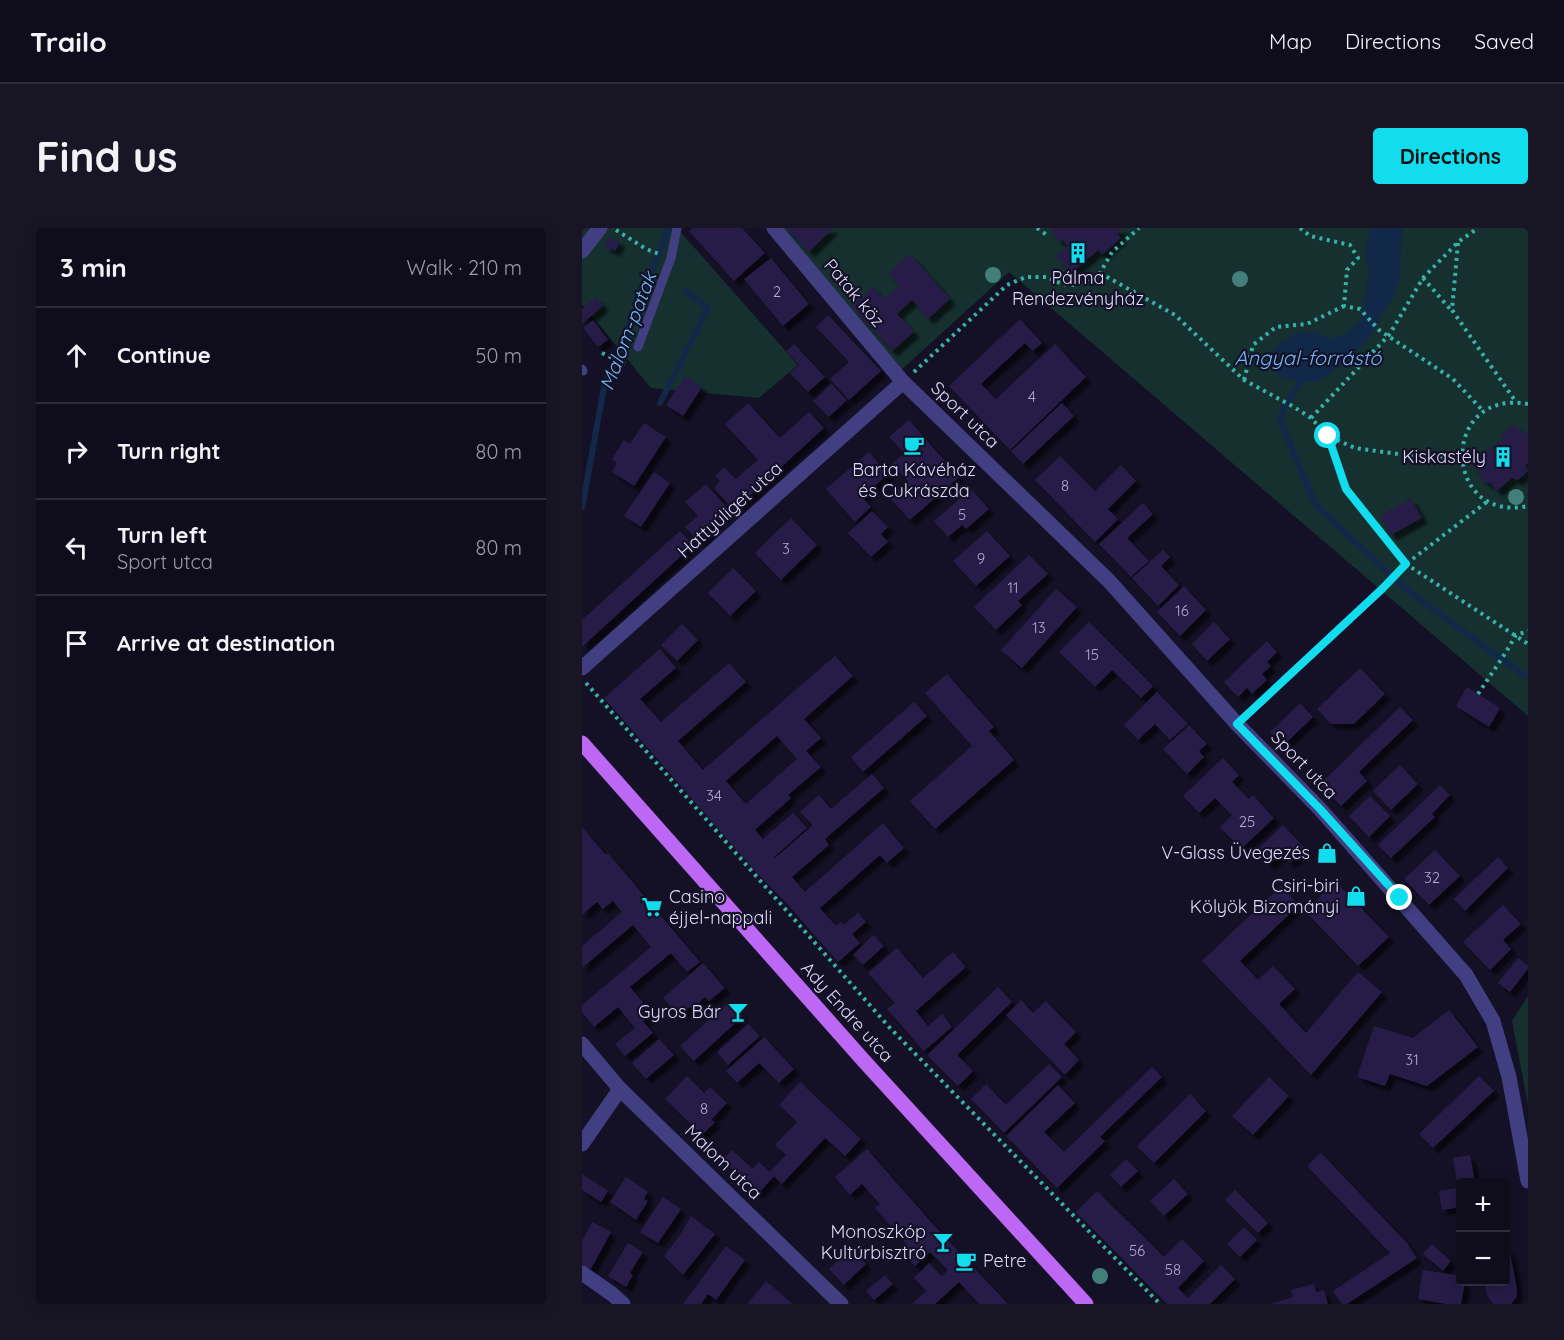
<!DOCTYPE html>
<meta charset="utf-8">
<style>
body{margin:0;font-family:Quicksand,sans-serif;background:#181625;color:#f1f3f6}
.controls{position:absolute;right:18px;bottom:18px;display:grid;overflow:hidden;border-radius:6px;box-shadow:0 3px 15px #0003}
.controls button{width:54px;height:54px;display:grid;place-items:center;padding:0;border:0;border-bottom:2px solid #2f2d3b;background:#0f0d1c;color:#f1f3f6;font:30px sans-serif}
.stop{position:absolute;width:18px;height:18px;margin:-14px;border:4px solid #12ddef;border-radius:50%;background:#fff}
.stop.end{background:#12ddef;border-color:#fff;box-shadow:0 2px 6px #0008}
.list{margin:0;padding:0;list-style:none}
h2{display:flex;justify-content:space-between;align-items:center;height:78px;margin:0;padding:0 24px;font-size:26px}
h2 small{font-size:20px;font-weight:400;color:#9b9ca3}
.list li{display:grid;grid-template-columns:39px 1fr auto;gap:18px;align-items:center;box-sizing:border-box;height:96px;padding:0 24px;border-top:2px solid #2f2d3b}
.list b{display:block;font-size:22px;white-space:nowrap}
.list p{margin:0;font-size:20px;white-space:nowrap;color:#9b9ca3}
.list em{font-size:20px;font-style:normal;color:#9b9ca3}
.icon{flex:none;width:33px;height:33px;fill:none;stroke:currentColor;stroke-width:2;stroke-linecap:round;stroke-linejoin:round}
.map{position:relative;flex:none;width:946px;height:1076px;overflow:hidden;border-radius:6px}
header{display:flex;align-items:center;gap:36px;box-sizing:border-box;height:84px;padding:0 30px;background:#0f0d1c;border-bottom:2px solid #2f2d3b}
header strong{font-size:28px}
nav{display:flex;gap:33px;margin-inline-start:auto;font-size:21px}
.intro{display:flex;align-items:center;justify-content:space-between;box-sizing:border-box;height:144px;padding:0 36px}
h1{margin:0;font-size:42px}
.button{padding:15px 27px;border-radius:6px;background:#12ddef;color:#111;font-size:21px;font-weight:700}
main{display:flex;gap:36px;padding:0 36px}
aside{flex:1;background:#0f0d1c;border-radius:6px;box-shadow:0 3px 15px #0003}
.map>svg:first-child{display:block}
.green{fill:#15302e}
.water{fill:#122849}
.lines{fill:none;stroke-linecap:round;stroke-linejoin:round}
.stream{stroke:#122849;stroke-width:6}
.building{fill:#261e46;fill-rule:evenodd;filter:url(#shadow)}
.path{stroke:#38b1a8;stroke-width:4;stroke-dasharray:3 4.5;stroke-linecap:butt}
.service{stroke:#413f82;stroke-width:9}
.minor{stroke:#413f82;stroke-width:15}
.primary{stroke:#bd67f5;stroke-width:15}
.tree{fill:#437e78}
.route{stroke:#12ddef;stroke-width:8}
.labels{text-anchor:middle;stroke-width:4.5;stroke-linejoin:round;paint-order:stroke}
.number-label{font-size:15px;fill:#aeaace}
.poi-label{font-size:18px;fill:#dcd9fc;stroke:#141126;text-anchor:end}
.street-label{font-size:18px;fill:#dcd9fc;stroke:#141126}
.water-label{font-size:20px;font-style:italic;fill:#6eb9f5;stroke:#141126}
</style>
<header>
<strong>Trailo</strong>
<nav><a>Map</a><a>Directions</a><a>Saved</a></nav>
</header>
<div class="intro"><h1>Find us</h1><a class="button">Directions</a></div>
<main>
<aside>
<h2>3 min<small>Walk · 210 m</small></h2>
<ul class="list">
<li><svg class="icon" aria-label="ahead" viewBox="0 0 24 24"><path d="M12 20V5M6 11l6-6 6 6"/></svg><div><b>Continue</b></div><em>50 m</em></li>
<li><svg class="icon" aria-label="right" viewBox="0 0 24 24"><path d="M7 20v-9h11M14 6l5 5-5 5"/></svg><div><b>Turn right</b></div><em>80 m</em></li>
<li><svg class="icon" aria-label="left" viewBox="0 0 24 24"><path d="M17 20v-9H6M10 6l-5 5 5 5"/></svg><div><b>Turn left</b><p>Sport utca</p></div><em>80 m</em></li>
<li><svg class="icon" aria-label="arrive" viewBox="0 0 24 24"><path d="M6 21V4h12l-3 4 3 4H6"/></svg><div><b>Arrive at destination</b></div></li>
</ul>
</aside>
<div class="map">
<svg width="946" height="1076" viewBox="0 0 946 1076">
<defs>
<filter id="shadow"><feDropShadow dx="5.5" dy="5.5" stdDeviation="1.5" flood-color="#0009"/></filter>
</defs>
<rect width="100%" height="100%" fill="#141126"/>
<!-- green -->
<g class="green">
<polygon points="0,0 95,0 216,137 177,170 69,160 0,76"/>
<polygon points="200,0 946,0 946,488 427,44 317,144"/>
<polygon points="946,768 946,877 930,793"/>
</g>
<!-- water -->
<polygon class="water" points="789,0 822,0 819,13 818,51 810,72 800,86 789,109 762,136 735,154 719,154 699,149 687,138 687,129 695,117 714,105 731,104 749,110 760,108 779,92 787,45 783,22"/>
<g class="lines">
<!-- stream -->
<g class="stream">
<polyline points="719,154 702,179 698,192 734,278 829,365 940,446 946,449"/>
<polyline points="78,175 126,80 104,63"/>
<polyline points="0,280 22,159 87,0"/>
</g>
</g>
<!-- building -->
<g class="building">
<polygon points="111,0 160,0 183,25 152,53 107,3"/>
<polygon points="204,0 251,0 227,24"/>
<polygon points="469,0 542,0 535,6 539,10 520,27 516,22 489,45 474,28 486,18 480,12 477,14"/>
<polygon points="27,9 38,14 33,23 22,18"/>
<polygon points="328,26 368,71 346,91 330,72 315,86 332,104 310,123 269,78 291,59 302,71 317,58 306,46"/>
<polygon points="189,30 227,76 201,98 162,51"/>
<polygon points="14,69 21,78 0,96 0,81"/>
<polygon points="246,87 299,143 267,172 248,151 267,134 234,99"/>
<polygon points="438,91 460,115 451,123 443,115 399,156 414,171 473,116 504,149 428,222 367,158"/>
<polygon points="11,92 26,112 16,119 1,100"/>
<polygon points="212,116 243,149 226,164 208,145 217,137 204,123"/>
<polygon points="103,148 120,159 101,188 84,177"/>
<polygon points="249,156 265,172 247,189 231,173"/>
<polygon points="166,175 198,210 227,184 242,200 152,282 132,260 138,253 133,248 142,239 154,251 176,232 143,196"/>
<polygon points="480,175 492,188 441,236 429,223"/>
<polygon points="327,192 377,249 328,292 307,269 326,253 310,236 322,225 307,209"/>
<polygon points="62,195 84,209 52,258 30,244 35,235 30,231 42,212 48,216"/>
<polygon points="932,196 940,204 941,202 946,207 946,235 944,236 946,243 936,252 930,250 915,263 907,254 905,256 897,248 899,246 889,236 905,222 906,223 921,210 919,208"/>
<polygon points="287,224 306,246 280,269 289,279 273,294 244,261"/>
<polygon points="478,228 513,263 539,237 554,253 526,281 536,291 513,314 453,252"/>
<polygon points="72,244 88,255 59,299 42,288"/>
<polygon points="124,256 147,282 127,300 129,302 117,314 103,299 116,288 103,274"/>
<polygon points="389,261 407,281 384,301 380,297 366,309 352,293"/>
<polygon points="829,270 840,290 809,307 798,288"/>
<polygon points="561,275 571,286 545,310 567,333 549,349 517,316"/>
<polygon points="290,283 306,299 299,306 306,314 289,329 266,305"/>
<polygon points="209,290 235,317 199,352 173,325"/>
<polygon points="98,303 111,317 0,419 0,392"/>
<polygon points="405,303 428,328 394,358 371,333"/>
<polygon points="581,322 588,329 579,338 597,357 576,378 550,350"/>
<polygon points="447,327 466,346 436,373 440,377 414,402 392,379"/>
<polygon points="151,340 174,363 148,388 126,365"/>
<polygon points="602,358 624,382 598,408 575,384"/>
<polygon points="474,361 495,379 440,440 419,422"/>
<polygon points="507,394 571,458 559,470 530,442 513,459 477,424"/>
<polygon points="632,394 648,411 625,433 610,416"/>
<polygon points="100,396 116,412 95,433 79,417"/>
<polygon points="685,413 695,424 685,434 689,438 680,446 685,452 670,466 665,460 656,469 642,454"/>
<path d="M 78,421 L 94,440 L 58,471 L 79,494 L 147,435 L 164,454 L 96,513 L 121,542 L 253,428 L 271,448 L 222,491 L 239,510 L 224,523 L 239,539 L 206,567 L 209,570 L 173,602 L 181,611 L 211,585 L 225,600 L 192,629 L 193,630 L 231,597 L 218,584 L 237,567 L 249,581 L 290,546 L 302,560 L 243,611 L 247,617 L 210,649 L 223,664 L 301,595 L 322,620 L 305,635 L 298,627 L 238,680 L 254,698 L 259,694 L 262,697 L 276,685 L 284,694 L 270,706 L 278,715 L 256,734 L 207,678 L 174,644 L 22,470 ZM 195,508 L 215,531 L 164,576 L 144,553 Z"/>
<polygon points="778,440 803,466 772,496 749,496 735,481"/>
<polygon points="365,446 412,499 407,503 432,532 353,601 328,573 390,518 343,465"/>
<polygon points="885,459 918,480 907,499 874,478"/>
<polygon points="575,464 606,496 588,512 573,496 556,512 542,497"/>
<polygon points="332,474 345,488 281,544 269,529"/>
<polygon points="718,475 731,489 701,518 688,504"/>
<polygon points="818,479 831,492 777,544 785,553 759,578 738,556"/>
<polygon points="607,497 625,516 617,523 622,529 605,546 581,521"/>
<polygon points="641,530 657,547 650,554 667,571 671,567 692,590 659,621 638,599 650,587 633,570 617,585 601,568"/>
<polygon points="818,537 836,556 809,582 791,563"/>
<polygon points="858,557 868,567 850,586 853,589 809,630 796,617"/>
<polygon points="788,568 808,588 787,609 767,588"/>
<polygon points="701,597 724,621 708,635 699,626 687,637 674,623"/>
<polygon points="0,599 24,627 26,625 118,734 105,744 89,725 48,759 70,785 61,793 71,805 43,828 33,816 53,800 36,779 12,799 0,784 0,777 69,719 51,697 0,740 0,718 40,684 31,673 21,681 15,674 0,687"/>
<polygon points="853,622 878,648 847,677 822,651"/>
<polygon points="916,629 926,640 883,683 872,671"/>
<polygon points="754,654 807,709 776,738 723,683"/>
<polygon points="699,658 717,677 658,733 676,752 691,738 713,761 697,776 724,805 776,744 800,764 729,847 620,733"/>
<polygon points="921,677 939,696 921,712 929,721 908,742 881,714"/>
<polygon points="291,707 302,718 281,737 271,727"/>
<polygon points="315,720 341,750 371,724 384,739 334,783 346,798 360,786 370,799 342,823 305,781 313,775 286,745"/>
<polygon points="936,730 946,738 946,741 928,764 916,755"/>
<polygon points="121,735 143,760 127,773 123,769 110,781 107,779 97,788 81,770"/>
<polygon points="416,759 430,774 375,827 391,843 376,858 345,827"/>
<polygon points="439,772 451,785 464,773 494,804 482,816 497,832 483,847 424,787"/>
<polygon points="148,773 161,788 112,833 98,818"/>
<polygon points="867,782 896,819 845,858 808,846 803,858 775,849 792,798 831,810"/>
<polygon points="166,796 178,808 146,837 135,824"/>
<polygon points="182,809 212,841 197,855 177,835 155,855 144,843"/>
<polygon points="77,811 92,827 64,851 50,835"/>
<polygon points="467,836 480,849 422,905 389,871 404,856 424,877"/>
<polygon points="570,839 580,849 518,909 523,913 475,960 424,908 476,857 493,875 462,904 482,924"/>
<polygon points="105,848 122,865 128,859 145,875 129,892 133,894 120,907 83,871"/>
<polygon points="897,848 912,863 851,920 837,906"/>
<polygon points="687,849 707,868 671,907 650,888"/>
<polygon points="218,854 279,911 263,928 243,910 200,956 192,948 176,966 140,932 150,922 171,941 177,934 188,944 204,927 193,917 215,894 197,877"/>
<polygon points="608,866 624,883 572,935 555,918"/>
<polygon points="285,921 349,994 426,1076 397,1076 377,1054 353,1076 330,1076 344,1063 332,1050 347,1035 360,1048 366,1042 348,1024 333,1038 318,1023 325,1017 293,980 298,976 280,956 268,967 253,949"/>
<polygon points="739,925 825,1015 835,1030 765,1076 760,1076 751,1063 808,1025 725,938"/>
<polygon points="888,927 893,954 879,954 879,979 860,982 857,963 876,960 871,930"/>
<polygon points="544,931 556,943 539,959 528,947"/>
<polygon points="0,946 26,963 19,974 0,962"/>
<polygon points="44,949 66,964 62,971 66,973 54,992 28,974"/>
<polygon points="592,951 606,966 582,988 568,973"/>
<polygon points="653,962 686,995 676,1005 643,972"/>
<polygon points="515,963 582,1029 600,1011 622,1033 596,1060 606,1070 639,1037 653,1051 628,1076 585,1076 494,984"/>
<polygon points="81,969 99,981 76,1015 58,1004"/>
<polygon points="109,988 133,1006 101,1047 82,1028 99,1006"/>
<polygon points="10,994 29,1004 9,1041 0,1037 0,1013"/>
<polygon points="662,999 675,1012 658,1029 645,1016"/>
<polygon points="46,1015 61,1024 48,1045 51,1047 44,1059 26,1048"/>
<polygon points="850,1016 869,1033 861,1043 841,1026"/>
<polygon points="144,1018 163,1032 134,1072 126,1066 119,1076 101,1076"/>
<polygon points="924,1018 928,1025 935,1061 935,1068 929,1076 911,1076 905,1067 902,1054 924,1053"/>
<polygon points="269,1020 284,1036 262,1057 247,1041"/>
<polygon points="841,1042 879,1048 879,1054 883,1054 879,1076 864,1076 836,1071"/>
<polygon points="303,1047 311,1056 292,1072 284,1063"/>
<polygon points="184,1053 211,1076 167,1076 166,1075"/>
<polygon points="732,1056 734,1064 742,1062 746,1076 689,1076 711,1069 709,1062"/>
</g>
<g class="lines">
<!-- path -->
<g class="path">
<polyline points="455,0 465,7"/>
<polyline points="718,0 728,8 768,17 776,30 765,42 762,78 778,81 797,102 871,151 902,184"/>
<polyline points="34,2 64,21 77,26"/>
<polyline points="876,15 870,82 934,174"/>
<polyline points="518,45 593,87 662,152 712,179 729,190 746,208 773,220 845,230 879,226"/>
<polyline points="841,50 869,82"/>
<polyline points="20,125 46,137"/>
<polyline points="332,144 425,57 444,49 465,49 480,56 495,57 518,45 530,24 557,0"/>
<polyline points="662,152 671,117 694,99 725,96 762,78"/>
<path d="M 946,176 C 857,160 860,296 946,278"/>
<polyline points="729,190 807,107 841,50 876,14 896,0"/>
<polyline points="747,209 764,261 824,336 946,416"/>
<polyline points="4,455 308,800 578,1076"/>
<polyline points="896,466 924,424 934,407 946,403"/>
<polyline points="667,485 800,361 824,336 906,273"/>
</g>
<!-- service -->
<g class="service">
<polyline points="56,119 89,30 95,0"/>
<polyline points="0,141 1,143"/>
</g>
<!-- minor -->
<g class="minor">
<polyline points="192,0 321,154 527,353 655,496 738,581 884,747 911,793 927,849 946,953"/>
<polyline points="0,23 18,0"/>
<polyline points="0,440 321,154"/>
<polyline points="0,816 38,861 259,1076"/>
<polyline points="0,916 38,861"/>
<polyline points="0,1045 30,1066 41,1076"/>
</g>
<!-- primary -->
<polyline class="primary" points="0,515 282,833 504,1076"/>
</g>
<!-- trees -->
<g class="tree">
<circle cx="411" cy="47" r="8"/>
<circle cx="658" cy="51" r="8"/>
<circle cx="934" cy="269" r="8"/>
<circle cx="518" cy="1048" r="8"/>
</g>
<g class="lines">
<!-- route -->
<polyline class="route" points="746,208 764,261 824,336 800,361 655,496 738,581 818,670"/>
</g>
<!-- icons -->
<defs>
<g id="building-bare" transform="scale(1.62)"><path d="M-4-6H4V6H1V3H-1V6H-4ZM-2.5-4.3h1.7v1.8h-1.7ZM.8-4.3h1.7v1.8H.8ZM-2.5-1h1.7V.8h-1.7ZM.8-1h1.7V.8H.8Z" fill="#12ddef" stroke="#141126" stroke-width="2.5" paint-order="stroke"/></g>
<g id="cafe-bare" transform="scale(1.62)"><path d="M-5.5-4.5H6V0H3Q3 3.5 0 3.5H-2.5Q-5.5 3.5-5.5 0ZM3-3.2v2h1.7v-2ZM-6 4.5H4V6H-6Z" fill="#12ddef" stroke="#141126" stroke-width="2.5" paint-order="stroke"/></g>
<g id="shop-bare" transform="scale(1.62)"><path d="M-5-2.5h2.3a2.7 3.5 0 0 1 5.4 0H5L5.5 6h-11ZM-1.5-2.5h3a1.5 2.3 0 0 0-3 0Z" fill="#12ddef" stroke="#141126" stroke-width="2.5" paint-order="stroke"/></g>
<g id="supermarket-bare" transform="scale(1.62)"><path d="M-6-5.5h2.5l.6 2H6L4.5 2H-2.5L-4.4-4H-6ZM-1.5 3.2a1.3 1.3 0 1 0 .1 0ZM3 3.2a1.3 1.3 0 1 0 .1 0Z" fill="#12ddef" stroke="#141126" stroke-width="2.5" paint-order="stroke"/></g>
<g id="bar-bare" transform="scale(1.62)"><path d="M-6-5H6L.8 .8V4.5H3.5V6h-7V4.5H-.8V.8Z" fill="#12ddef" stroke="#141126" stroke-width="2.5" paint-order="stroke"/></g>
</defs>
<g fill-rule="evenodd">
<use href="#building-bare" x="496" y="25"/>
<use href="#cafe-bare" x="332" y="217"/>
<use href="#building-bare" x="921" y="229"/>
<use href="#shop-bare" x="745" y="625"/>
<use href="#shop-bare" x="774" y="668"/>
<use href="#supermarket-bare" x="70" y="679"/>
<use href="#bar-bare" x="156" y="784"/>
<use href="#bar-bare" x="361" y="1014"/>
<use href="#cafe-bare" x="384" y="1033"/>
</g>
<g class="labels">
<!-- number labels -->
<g class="number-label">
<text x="195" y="69">2</text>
<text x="450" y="174">4</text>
<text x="483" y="263">8</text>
<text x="380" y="292">5</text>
<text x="204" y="326">3</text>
<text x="399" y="336">9</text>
<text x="431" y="365">11</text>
<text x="600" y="388">16</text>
<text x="457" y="405">13</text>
<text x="510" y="432">15</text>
<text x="132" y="573">34</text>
<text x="665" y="599">25</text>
<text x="850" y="655">32</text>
<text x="830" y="837">31</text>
<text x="122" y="886">8</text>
<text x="555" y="1028">56</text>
<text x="591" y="1047">58</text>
</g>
<!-- poi labels -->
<g class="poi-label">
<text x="496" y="56" text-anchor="middle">Pálma<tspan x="496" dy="21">Rendezvényház</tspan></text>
<text x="904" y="235">Kiskastély</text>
<text x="332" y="248" text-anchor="middle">Barta Kávéház<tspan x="332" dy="21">és Cukrászda</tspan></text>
<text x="728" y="631">V-Glass Üvegezés</text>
<text x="757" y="664">Csiri-biri<tspan x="757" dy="21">Kölyök Bizományi</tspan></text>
<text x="87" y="675" text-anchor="start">Casino<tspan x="87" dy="21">éjjel-nappali</tspan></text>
<text x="139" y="790">Gyros Bár</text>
<text x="344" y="1010">Monoszkóp<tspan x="344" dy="21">Kultúrbisztró</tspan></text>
<text x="401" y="1039" text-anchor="start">Petre</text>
</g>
<!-- street labels -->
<g class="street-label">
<text transform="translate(272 65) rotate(50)" y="6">Patak köz</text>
<text transform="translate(383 187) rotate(44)" y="6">Sport utca</text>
<text transform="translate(148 282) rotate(-42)" y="6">Hattyúliget utca</text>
<text transform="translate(722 537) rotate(46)" y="6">Sport utca</text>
<text transform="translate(265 784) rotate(48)" y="6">Ady Endre utca</text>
<text transform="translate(141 934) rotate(44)" y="6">Malom utca</text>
</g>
<!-- water labels -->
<g class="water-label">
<text transform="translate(46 103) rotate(-69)" y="7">Malom-patak</text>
<text x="726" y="137">Angyal-forrástó</text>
</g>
</g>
</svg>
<div class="controls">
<button>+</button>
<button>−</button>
</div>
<div class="stop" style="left:746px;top:208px"></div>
<div class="stop end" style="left:818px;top:670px"></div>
</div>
</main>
